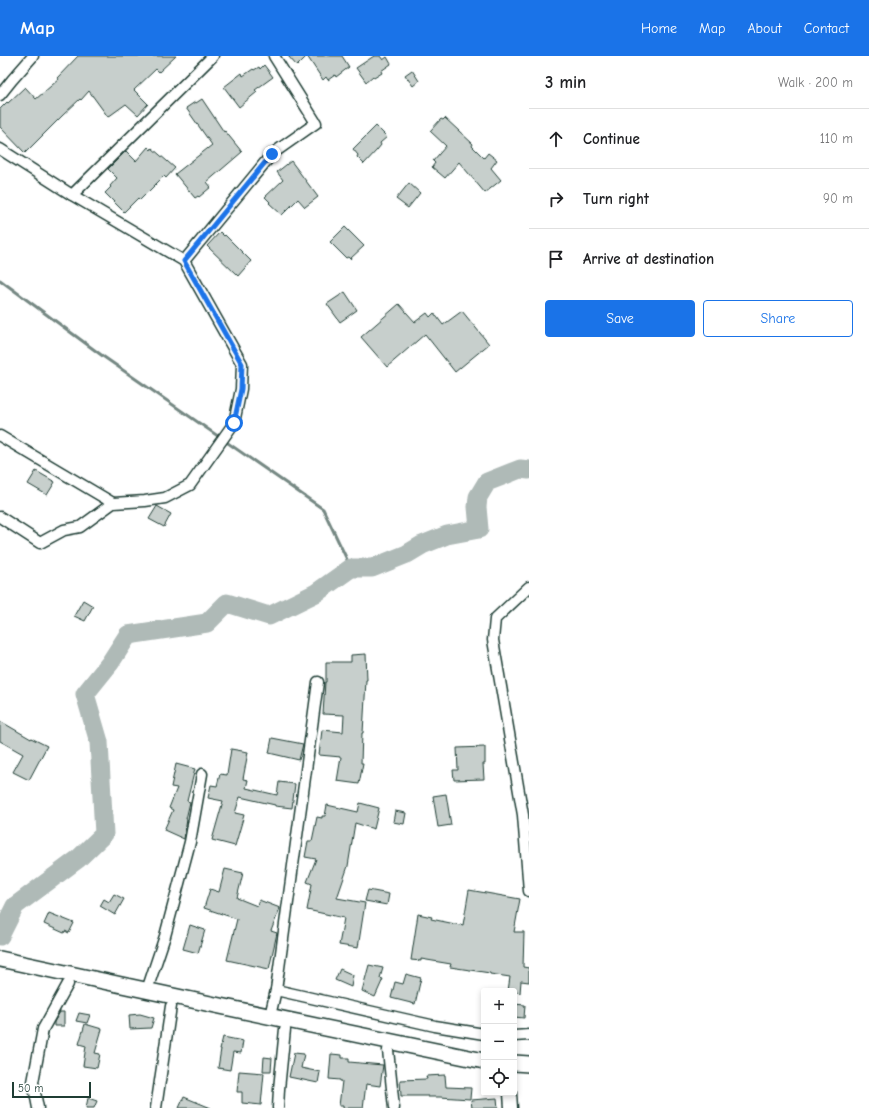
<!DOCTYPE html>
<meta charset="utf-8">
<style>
body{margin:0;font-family:"Comic Neue",sans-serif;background:#f6f6f6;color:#202124}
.controls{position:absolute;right:12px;bottom:12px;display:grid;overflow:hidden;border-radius:4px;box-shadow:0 2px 6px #0003}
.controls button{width:36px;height:36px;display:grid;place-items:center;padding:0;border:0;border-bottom:1px solid #e0e0e0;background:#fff;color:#202124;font:20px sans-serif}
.scale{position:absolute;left:12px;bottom:10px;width:79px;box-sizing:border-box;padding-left:4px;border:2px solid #1f3d34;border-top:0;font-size:11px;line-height:14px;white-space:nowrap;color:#1f3d34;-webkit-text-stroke:3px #fff;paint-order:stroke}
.stop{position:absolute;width:12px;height:12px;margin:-9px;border:3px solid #1a73e8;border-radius:50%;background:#fff}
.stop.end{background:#1a73e8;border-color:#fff;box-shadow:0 1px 4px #0008}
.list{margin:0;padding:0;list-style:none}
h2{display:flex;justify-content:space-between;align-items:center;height:52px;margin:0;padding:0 16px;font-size:17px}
h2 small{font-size:13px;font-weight:400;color:#757577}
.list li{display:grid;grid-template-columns:26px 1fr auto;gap:12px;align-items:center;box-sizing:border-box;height:60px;padding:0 16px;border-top:1px solid #e0e0e0}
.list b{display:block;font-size:15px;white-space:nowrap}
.list em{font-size:13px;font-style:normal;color:#757577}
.actions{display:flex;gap:8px;padding:12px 16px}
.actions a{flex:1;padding:9px 0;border:1px solid #1a73e8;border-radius:4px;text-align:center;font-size:14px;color:#1a73e8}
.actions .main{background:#1a73e8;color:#fff}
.icon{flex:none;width:22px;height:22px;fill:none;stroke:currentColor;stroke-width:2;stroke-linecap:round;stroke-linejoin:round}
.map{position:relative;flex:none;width:529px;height:1052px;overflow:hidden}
header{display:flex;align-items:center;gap:24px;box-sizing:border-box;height:56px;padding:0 20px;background:#1a73e8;color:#fff}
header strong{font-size:19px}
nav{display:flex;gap:22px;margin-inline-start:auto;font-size:14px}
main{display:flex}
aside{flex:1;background:#fff}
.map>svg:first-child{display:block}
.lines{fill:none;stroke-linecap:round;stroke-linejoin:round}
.stream{stroke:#758883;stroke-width:3}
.river{stroke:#afbab7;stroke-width:19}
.building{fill:#c7cfcc;stroke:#1f3d34}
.minor-casing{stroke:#1f3d34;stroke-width:13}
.tertiary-casing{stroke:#1f3d34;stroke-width:15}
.primary-casing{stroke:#1f3d34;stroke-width:18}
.minor{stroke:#fff;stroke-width:10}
.tertiary{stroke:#fff;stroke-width:12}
.primary{stroke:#fff;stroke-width:15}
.route{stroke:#1a73e8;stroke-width:5}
</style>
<header>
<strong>Map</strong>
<nav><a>Home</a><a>Map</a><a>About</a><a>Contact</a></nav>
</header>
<main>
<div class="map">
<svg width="529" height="1052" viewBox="0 0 529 1052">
<rect width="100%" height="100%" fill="#fff"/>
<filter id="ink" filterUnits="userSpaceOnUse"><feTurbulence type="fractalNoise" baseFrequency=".025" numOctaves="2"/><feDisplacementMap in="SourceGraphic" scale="8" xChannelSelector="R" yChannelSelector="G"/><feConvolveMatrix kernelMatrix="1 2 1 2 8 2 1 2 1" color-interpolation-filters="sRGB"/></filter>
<g filter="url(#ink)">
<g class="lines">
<!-- stream -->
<polyline class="stream" points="0,224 104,301 323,453 351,512"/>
<!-- river -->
<polyline class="river" points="0,880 15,850 78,803 104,778 99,686 85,638 110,607 128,579 207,567 227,547 269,560 316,537 351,512 372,512 407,498 422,489 447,479 479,473 477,451 478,441 487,426 520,413 529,414"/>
</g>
<!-- building -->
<g class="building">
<polygon points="78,0 176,0 159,16 156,13 134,34 148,48 138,59 126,48 108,61 89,35 81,44 80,43 62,60 25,97 0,71 0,53 7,46 8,47 25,31 36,43 59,23 57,22"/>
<polygon points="288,0 342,0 349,11 336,21 335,19 328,24 326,21 323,24 307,0 297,10"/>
<polygon points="374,0 380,0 383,4 387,1 391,8 381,15 382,17 374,22 373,20 366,26 356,12"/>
<polygon points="264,9 273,21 255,34 257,36 239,51 224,31 242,17 243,20 253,13 254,14 259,11 260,13"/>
<polygon points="412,14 419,25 413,30 405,19"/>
<polygon points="202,43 224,76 225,75 242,96 207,126 211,131 199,141 198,140 195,142 175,118 212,89 186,52 195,46 196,47"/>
<polygon points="445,62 473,88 472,90 484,102 488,97 497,104 491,112 501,124 485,137 459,106 445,122 432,111 435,107 433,105 446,90 430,75 441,63 443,64"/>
<polygon points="376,70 387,81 380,87 381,89 377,94 364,108 357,101 358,99 353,93"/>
<polygon points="148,91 151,94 152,92 175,112 166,122 164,120 140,144 138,142 124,156 105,137 111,131 110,130 117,122 108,113 126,95 136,105"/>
<polygon points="291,105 318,141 305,151 298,143 282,159 269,147 270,146 265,141 283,124 277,116"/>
<polygon points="409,127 420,137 408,152 396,143"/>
<polygon points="345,171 364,190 350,203 348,201 346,202 330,186"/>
<polygon points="220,176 224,180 225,179 251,205 238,220 207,190"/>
<polygon points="345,236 357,254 340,266 327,248"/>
<polygon points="399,248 415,266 427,257 430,261 434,257 443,269 462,255 489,288 455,316 425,278 387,311 361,281"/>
<polygon points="36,415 55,426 47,439 28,428"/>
<polygon points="157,450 171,458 164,471 149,463"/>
<polygon points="83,544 93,550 85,565 74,560"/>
<polygon points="366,598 367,624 366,624 363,677 362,677 361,707 363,707 359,728 337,725 341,701 319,699 322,674 343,676 344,659 323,658 325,626 326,626 326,606 351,606 351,599"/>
<polygon points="0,665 31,683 31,682 47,690 29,724 13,716 23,698 0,685"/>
<polygon points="272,682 303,688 299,704 269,697"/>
<polygon points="485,691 485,708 483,708 484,723 454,724 453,714 458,714 457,692"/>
<polygon points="231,693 248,696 243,723 248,724 246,732 277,739 279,726 295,728 292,752 275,750 275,749 240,741 235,757 244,759 235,790 212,784 223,745 208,742 211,729 217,730 220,718 227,719"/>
<polygon points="176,708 195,713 187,745 190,746 186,763 187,763 184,783 164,774 173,754 169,752 177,732 171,731"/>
<polygon points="446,738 451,769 438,771 433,740"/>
<polygon points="360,747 379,752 374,773 355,767 348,810 337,842 365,847 358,892 339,889 344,862 307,854 312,828 307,826 316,803 305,801 308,785 312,785 317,761 322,762 322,760 325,760 327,749 358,756"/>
<polygon points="395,755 406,757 404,768 393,766"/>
<polygon points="225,813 243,817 237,842 257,850 259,844 280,852 271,875 277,877 269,913 227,904 237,863 204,852 210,833 219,836"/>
<polygon points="368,834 389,838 387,849 365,845"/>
<polygon points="469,834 520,843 514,876 524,876 523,911 529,912 529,926 521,925 520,937 514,935 508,935 510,921 490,918 490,917 450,911 451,908 421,903 421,905 411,904 418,858 432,861 431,863 460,869 460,868 463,869"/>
<polygon points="114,838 124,843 115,859 100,850 104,843 109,846"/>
<polygon points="49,857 74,867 69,877 65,875 64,877 44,868"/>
<polygon points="190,869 205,874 198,897 183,893"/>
<polygon points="369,909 383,912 380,922 383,923 375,941 362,935"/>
<polygon points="340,913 353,919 351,931 335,924"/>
<polygon points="406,918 421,922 415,948 391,942 395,926 403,928"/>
<polygon points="514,948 525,949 524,962 514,961"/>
<polygon points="60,956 64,956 64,970 54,970 54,966"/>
<polygon points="79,957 90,959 87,967 76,965"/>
<polygon points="140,958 154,962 151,972 130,973 129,959"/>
<polygon points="85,968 102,973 95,997 100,998 97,1012 83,1010 86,990 79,988"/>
<polygon points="223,981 243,985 241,997 233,996 230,1014 218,1012 221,993 220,993"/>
<polygon points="294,997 304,998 301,1012 320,1016 318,1027 289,1021"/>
<polygon points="331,998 342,999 342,1002 349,1002 349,1006 383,1009 380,1030 366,1028 363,1052 343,1052 343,1050 339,1050 342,1025 340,1025 340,1024 329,1023"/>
<polygon points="264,1001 272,1002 271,1015 263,1015"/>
<polygon points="239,1015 264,1017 261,1049 242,1047 242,1036 237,1036"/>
<polygon points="445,1019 446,1031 471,1032 470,1043 440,1041 428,1041 428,1040 401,1040 400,1024 427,1023 426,1020"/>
<polygon points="184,1041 211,1052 179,1052"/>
<polygon points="88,1042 97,1045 94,1052 86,1052"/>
<polygon points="497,1042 498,1052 472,1052 471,1044"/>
</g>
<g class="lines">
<!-- minor casing -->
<g class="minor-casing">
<g id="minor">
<polyline points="0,39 12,24 33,0"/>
<polyline points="0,93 72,139 184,205 242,308 241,333 234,367 190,429 165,442 145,445 113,447 80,471 64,474 40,487 0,461"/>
<polyline points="72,139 213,0"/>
<polyline points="184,205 272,98 316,67 274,0"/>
<polyline points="0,380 113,447"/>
<polyline points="529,531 495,563 493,584 523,759 529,835"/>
<polyline points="147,934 165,880 190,786 202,718"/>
<polyline points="276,934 435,970 484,978"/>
<polyline points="270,960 276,934 318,626"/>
<polyline points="514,980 529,979"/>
<polyline points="388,994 394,1052"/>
<polyline points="38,1052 33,1026 43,973 68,928"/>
<polyline points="156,1052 171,950"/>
<polyline points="278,1052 279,1033 285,973"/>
</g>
</g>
<!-- tertiary casing -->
<g class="tertiary-casing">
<polyline id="tertiary" points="510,1037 511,1052"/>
</g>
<!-- primary casing -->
<g class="primary-casing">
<g id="primary">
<polyline points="0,903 220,950 484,1005"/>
<polyline points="514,1007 529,1008"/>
</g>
</g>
<!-- minor -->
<use href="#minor" class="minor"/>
<!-- tertiary -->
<use href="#tertiary" class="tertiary"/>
<!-- primary -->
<use href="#primary" class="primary"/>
</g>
</g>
<g class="lines" filter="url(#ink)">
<!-- route -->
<polyline class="route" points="234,367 241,333 242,308 184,205 272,98"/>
</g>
</svg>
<div class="controls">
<button>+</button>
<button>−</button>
<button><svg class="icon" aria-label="locate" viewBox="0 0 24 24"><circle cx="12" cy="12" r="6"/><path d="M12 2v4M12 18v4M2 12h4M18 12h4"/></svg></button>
</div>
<div class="scale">50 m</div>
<div class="stop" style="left:234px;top:367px"></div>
<div class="stop end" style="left:272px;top:98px"></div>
</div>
<aside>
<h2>3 min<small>Walk · 200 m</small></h2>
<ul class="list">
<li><svg class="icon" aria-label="ahead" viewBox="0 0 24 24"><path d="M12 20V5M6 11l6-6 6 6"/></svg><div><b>Continue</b></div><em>110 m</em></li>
<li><svg class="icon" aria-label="right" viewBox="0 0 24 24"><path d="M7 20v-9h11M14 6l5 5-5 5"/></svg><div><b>Turn right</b></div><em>90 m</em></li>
<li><svg class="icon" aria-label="arrive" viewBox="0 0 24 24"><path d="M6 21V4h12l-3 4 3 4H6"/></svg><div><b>Arrive at destination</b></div></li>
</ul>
<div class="actions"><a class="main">Save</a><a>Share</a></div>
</aside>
</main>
